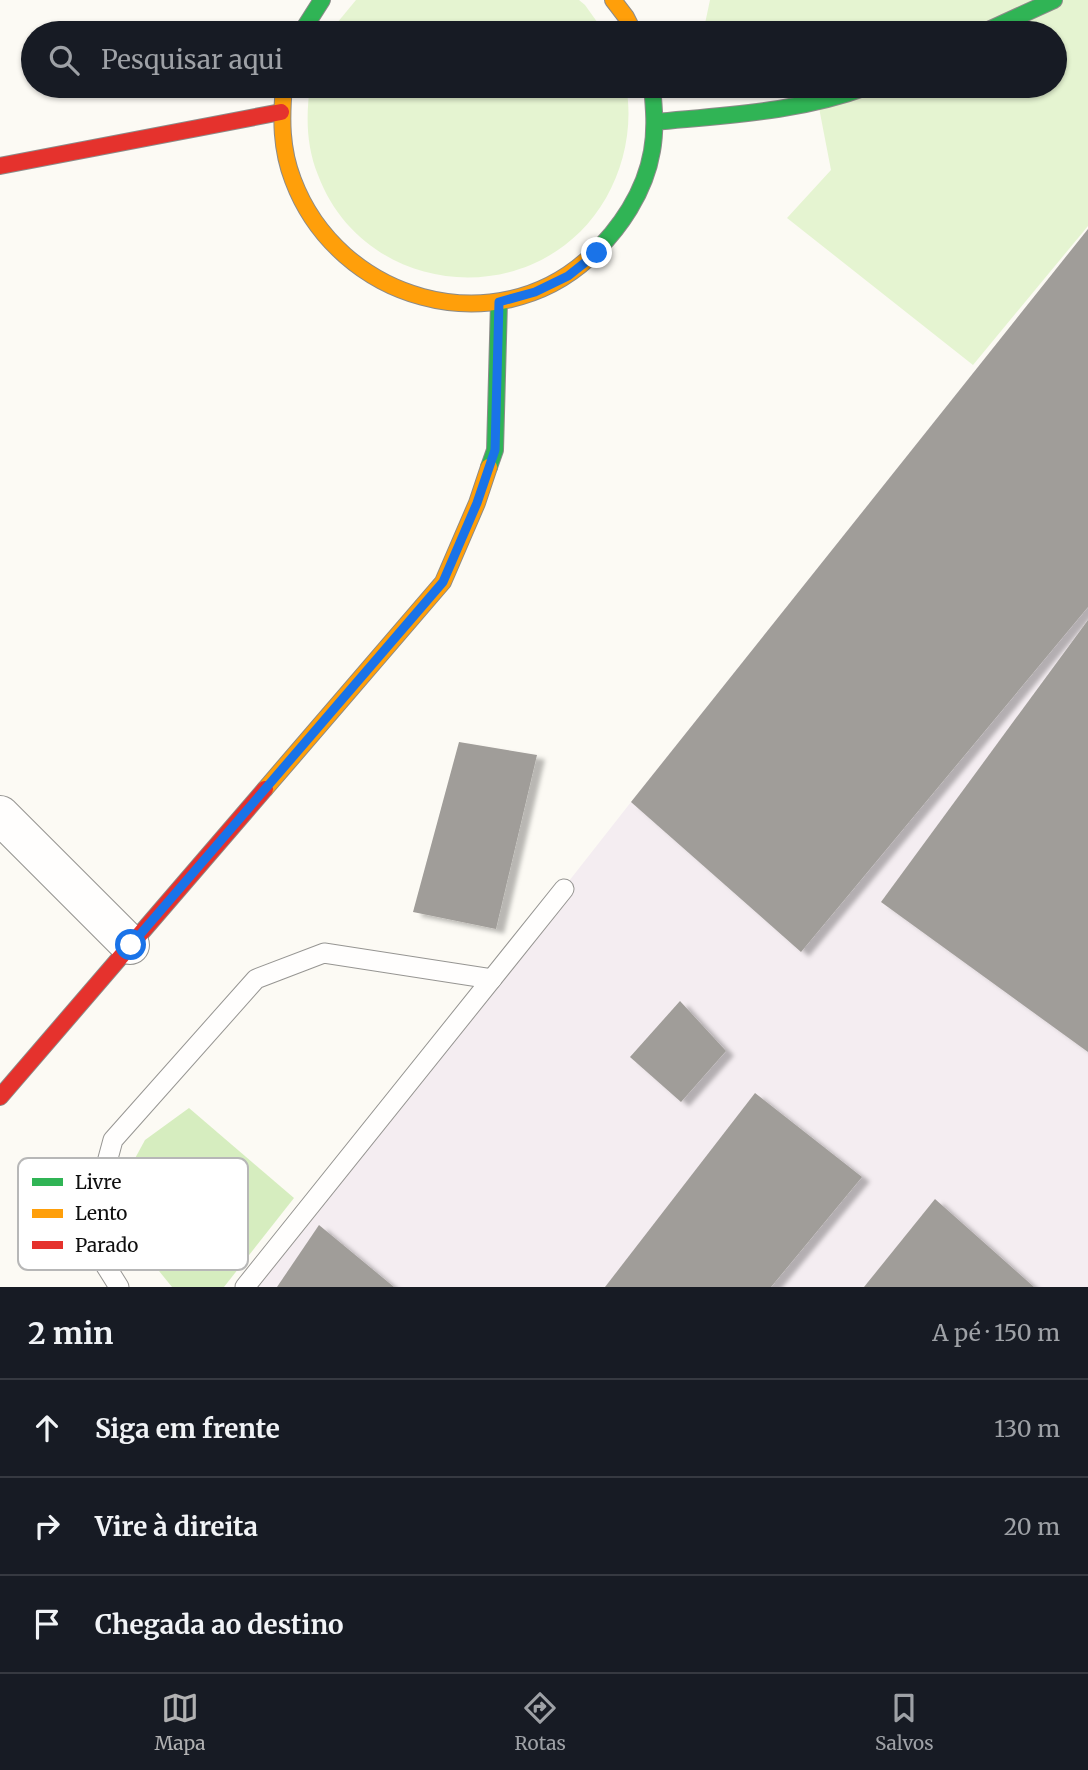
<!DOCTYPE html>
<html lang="pt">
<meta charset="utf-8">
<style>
body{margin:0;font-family:Merriweather,serif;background:#242831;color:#f1f3f6}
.stop{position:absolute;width:21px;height:21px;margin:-16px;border:5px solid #1a73e8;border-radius:50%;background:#fff}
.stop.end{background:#1a73e8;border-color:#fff;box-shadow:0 2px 7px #0008}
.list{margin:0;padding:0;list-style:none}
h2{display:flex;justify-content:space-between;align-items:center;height:91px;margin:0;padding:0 28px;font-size:30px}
h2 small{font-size:23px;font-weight:400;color:#9ea1a6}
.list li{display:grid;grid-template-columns:46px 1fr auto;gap:21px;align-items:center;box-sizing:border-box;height:98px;padding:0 28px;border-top:2px solid #363941}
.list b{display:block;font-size:26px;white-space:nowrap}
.list em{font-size:23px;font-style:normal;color:#9ea1a6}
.icon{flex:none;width:38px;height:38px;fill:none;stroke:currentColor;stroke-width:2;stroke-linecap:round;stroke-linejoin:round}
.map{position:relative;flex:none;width:1088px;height:1287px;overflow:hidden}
.search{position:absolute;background:#171b24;box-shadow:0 2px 5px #0004;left:21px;right:21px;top:21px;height:77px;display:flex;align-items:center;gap:18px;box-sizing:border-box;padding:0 24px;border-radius:38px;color:#9ea1a6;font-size:26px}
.sheet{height:385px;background:#171b24}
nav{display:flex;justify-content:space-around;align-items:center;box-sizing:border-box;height:98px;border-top:2px solid #363941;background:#171b24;font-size:19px;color:#9ea1a6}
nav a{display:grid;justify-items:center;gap:4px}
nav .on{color:#b1b1b2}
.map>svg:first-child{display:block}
.industrial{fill:#f4edf1}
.green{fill:#e5f4d1}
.forest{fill:#d6edbf}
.building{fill:#a09d99;filter:url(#shadow)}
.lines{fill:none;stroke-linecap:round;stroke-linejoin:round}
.lane-casing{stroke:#969592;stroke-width:21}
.street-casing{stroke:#969592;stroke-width:40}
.fast-casing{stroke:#8c8b89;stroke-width:18}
.slow-casing{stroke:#8c8b89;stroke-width:18}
.jam-casing{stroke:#8c8b89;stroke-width:18}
.lane{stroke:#fffefd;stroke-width:19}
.street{stroke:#fffefd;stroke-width:38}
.fast{stroke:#30b455;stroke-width:16}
.slow{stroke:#ff9f0a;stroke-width:16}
.jam{stroke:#e5322d;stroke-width:16}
.route{stroke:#1a73e8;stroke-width:9}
.key{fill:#fff;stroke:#b7b7b7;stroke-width:2}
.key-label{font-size:19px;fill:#0f0f0f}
</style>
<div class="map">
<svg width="1088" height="1287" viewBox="0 0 1088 1287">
<defs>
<filter id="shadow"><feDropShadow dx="8" dy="4.5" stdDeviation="2" flood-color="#0004"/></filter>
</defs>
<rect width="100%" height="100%" fill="#fcfaf4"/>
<!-- industrial -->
<polygon class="industrial" points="1088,229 1088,1287 245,1287 492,979 631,802"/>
<!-- green -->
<g class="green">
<polygon points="356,0 579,0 585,5 605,33 331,33 337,23"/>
<polygon points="710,0 1088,0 1088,226 973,365 787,218 831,170 815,87 808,86 1055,86 1055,33 703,33"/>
<path d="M 310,86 L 626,86 C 633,124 625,165 606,198 C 539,314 365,300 318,175 C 306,145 306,116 310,86 Z"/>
</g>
<!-- forest -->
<polygon class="forest" points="189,1108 294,1198 224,1287 172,1287 108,1208 145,1140"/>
<!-- building -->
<g class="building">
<polygon points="1088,229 1088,607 801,952 631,802"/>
<polygon points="1088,620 1088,1052 881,902"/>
<polygon points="459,742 537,755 496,929 413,912"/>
<polygon points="680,1001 726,1051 681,1102 630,1057"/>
<polygon points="755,1093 862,1177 771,1287 605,1287"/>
<polygon points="935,1199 1034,1287 864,1287"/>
<polygon points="319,1225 394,1287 277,1287"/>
</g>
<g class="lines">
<!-- lane casing -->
<g class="lane-casing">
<g id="lane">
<polyline points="119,1287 87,1236 113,1140 256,979 324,953 492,979"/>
<polyline points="245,1287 564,889"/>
</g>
</g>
<!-- street casing -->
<g class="street-casing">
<polyline id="street" points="0,815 130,945"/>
</g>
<!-- fast casing -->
<g class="fast-casing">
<g id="fast">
<polyline points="301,33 322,0"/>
<polyline points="982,33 1054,0"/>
<path d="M 655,122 C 728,115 800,112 869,86"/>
<path d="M 590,257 C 620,229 645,192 652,151 C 656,129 654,107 652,86"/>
<polyline points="489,467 495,450 499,302"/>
</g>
</g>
<!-- slow casing -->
<g class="slow-casing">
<g id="slow">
<polyline points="613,0 626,17 634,33"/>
<path d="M 284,86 C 281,119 281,149 293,180 C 338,300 494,346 590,257"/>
<polyline points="265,789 443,582 477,503 489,467"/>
</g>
</g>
<!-- jam casing -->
<g class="jam-casing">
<g id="jam">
<polyline points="0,166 281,112"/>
<polyline points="0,1097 265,789"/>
</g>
</g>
<!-- lane -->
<use href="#lane" class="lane"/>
<!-- street -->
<use href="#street" class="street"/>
<!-- fast -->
<use href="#fast" class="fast"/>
<!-- slow -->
<use href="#slow" class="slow"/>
<!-- jam -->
<use href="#jam" class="jam"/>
</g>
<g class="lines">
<!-- route -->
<polyline class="route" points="131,945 443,582 477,503 495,450 499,302 535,292 568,276 597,253"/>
</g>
<!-- legend -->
<rect x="18" y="1158" width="230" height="112" rx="10" class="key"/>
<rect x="32" y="1178" width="31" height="8" fill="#30b455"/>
<rect x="32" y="1209" width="31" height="9" fill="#ff9f0a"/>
<rect x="32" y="1241" width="31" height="8" fill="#e5322d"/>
<g class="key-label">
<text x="75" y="1189">Livre</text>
<text x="75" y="1220">Lento</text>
<text x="75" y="1252">Parado</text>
</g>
</svg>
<div class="stop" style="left:131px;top:945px"></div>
<div class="stop end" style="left:597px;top:253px"></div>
<div class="search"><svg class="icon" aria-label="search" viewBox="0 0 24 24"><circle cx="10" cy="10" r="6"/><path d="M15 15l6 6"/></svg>Pesquisar aqui</div>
</div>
<section class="sheet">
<h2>2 min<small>A pé · 150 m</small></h2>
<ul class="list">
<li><svg class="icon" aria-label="ahead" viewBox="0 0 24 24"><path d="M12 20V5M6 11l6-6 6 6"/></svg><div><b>Siga em frente</b></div><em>130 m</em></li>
<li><svg class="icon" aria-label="right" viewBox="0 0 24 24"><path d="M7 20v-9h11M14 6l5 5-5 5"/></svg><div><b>Vire à direita</b></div><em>20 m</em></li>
<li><svg class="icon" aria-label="arrive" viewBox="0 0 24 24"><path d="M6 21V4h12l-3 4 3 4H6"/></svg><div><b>Chegada ao destino</b></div></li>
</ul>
</section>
<nav>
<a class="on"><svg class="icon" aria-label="map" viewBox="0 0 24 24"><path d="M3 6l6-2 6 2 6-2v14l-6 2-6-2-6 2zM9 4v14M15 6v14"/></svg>Mapa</a>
<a><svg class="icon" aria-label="directions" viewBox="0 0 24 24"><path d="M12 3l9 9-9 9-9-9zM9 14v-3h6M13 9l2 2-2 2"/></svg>Rotas</a>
<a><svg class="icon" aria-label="saved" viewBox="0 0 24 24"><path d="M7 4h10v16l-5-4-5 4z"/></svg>Salvos</a>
</nav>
